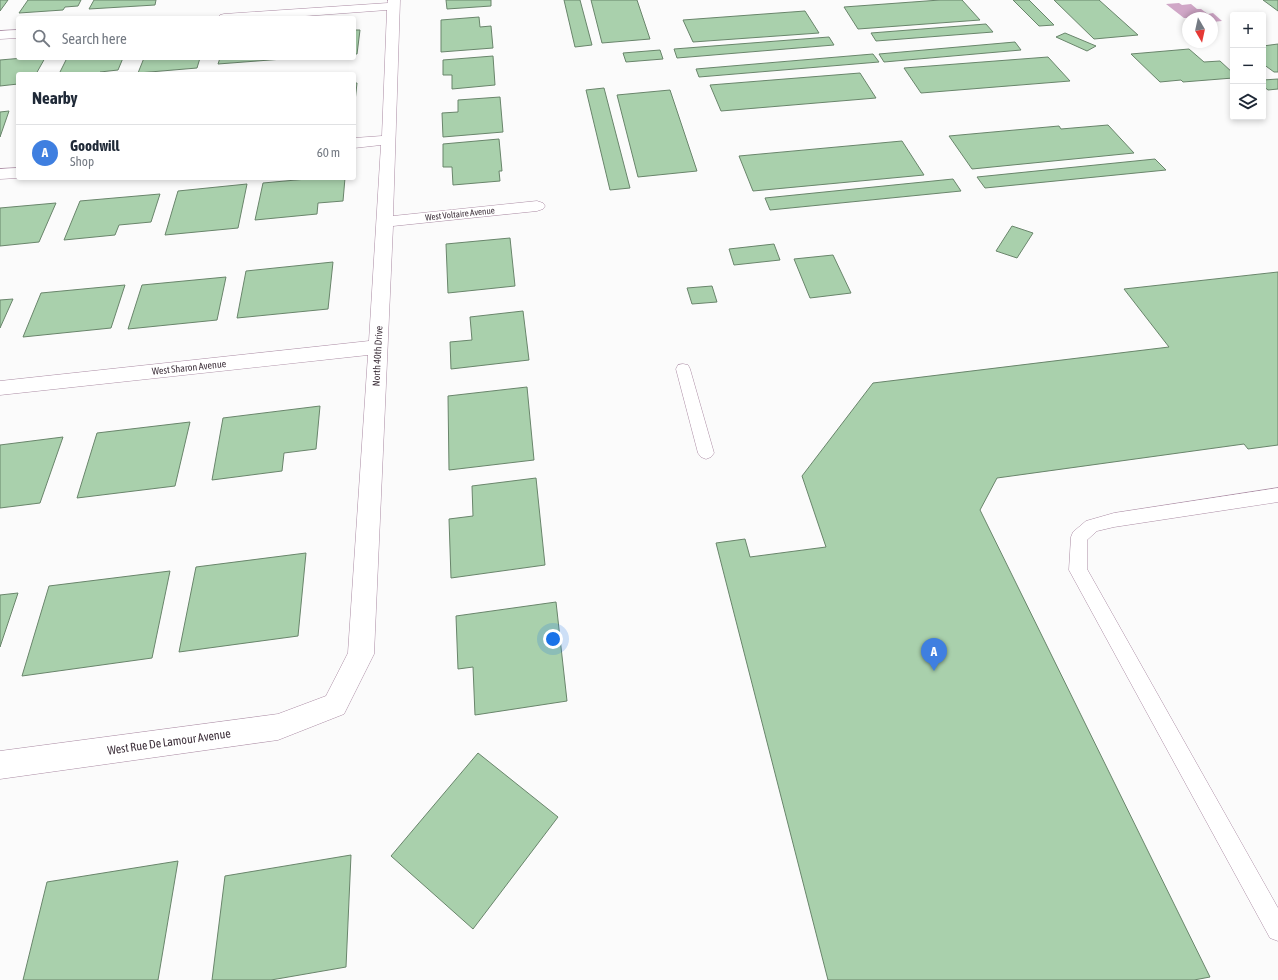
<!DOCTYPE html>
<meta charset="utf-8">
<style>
body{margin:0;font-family:"Asap Condensed",sans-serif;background:#f6f6f7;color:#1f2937}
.controls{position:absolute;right:12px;top:12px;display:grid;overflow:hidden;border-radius:4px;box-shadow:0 2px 6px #0003}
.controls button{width:36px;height:36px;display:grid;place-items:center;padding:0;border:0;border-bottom:1px solid #e0e1e3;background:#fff;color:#1f2937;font:20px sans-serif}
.compass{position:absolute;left:1182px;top:12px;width:36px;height:36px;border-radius:50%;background:#fff;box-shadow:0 2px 6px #0003;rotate:171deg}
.you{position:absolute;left:553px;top:639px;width:14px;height:14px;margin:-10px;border:3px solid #fff;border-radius:50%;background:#1a73e8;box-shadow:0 0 0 6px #1a73e833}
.badge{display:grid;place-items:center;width:26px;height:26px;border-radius:50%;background:#b45309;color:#fff;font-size:13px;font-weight:700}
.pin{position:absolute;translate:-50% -33px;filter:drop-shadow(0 1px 2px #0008)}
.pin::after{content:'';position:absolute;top:21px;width:14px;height:12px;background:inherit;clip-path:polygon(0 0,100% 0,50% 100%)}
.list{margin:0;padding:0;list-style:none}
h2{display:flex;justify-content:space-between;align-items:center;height:52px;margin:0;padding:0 16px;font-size:17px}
h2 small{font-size:13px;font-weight:400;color:#747a83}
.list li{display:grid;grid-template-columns:26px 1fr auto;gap:12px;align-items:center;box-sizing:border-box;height:56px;padding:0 16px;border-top:1px solid #e0e1e3}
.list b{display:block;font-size:15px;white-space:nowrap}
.list p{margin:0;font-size:13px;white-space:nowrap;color:#747a83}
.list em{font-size:13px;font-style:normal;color:#747a83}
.icon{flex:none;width:22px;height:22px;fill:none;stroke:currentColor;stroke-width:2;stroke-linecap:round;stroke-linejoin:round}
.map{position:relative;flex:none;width:1278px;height:980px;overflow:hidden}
.search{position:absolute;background:#fff;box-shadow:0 2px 6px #0003;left:16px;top:16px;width:340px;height:44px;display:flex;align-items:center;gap:10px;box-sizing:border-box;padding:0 14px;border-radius:4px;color:#747a83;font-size:15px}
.panel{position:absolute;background:#fff;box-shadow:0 2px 6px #0003;left:16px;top:72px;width:340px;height:108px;border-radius:4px}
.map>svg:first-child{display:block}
.water{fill:#d0a7c7}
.building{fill:#a9d0ac;stroke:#69856b}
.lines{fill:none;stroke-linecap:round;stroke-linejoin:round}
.service-casing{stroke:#ab8ca4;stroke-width:1}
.minor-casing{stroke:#ab8ca4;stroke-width:1}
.service{fill:#fff;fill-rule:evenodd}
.minor{fill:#fff;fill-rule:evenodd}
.labels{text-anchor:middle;stroke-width:3;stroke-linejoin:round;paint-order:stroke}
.far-street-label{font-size:9px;fill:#41343e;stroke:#fff}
.street-label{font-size:10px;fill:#41343e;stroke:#fff}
.near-street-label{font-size:12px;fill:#41343e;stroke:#fff}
</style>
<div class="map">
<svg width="1278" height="980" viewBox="0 0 1278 980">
<rect width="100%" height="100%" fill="#fbfbfb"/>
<!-- water -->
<polygon class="water" points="1179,3 1182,5 1191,4 1197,9 1201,9 1208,14 1213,13 1222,21 1212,22 1212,18 1184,18 1166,4"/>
<!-- building -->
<g class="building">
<polygon points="0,0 8,0 0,11"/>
<polygon points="28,0 81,0 78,6 65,7 63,10 19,13"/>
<polygon points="94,0 156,0 155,5 89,9"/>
<polygon points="446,0 491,0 491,6 447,9"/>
<polygon points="564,0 580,0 592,45 575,47"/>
<polygon points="591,0 637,0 650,39 602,43"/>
<polygon points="940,0 962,0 980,20 858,29 844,7"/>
<polygon points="1013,0 1029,0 1054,25 1039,26"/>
<polygon points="1054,0 1099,0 1138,35 1094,39"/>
<polygon points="1263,0 1278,0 1278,11"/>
<polygon points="805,11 819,33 693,42 683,20"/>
<polygon points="479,17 480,27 491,26 493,48 441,52 441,20"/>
<polygon points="986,24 993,32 876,41 871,33"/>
<polygon points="354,30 360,30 357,54 354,54"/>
<polygon points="1065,33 1096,46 1087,51 1056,37"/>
<polygon points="829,37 834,45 677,58 674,49"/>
<polygon points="1015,42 1021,50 884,62 879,54"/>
<polygon points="1278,44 1278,72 1274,72 1263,64 1263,46"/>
<polygon points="1189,49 1204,62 1220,61 1233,73 1233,78 1183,82 1181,80 1160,82 1131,54"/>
<polygon points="660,50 663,59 626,62 623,53"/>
<polygon points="873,54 879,62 699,77 696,69"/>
<polygon points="493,56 495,85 452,89 452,75 443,75 443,60"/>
<polygon points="1048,57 1070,81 921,93 904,68"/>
<polygon points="23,58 45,58 36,74 18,74 18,84 0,86 0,60"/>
<polygon points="67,58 123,58 118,70 100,72 99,74 59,74"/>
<polygon points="144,58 200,58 197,68 138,73"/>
<polygon points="220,58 284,58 283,59 218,64"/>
<polygon points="860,73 876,98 721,111 710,85"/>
<polygon points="1278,79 1278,89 1268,90 1263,86 1263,80"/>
<polygon points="354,83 357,83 354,111"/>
<polygon points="604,88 630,188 610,190 586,90"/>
<polygon points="670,90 697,171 638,177 617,95"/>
<polygon points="500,97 503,132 443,137 442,113 458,112 458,100"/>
<polygon points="9,111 0,137 0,112"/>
<polygon points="1108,125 1134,153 972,169 949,136 1059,126 1061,129"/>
<polygon points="499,139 502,171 499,171 500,181 453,185 452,167 443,167 443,144"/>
<polygon points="902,141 924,175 753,191 739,156"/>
<polygon points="1155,159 1166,170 985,188 977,177"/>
<polygon points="318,178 345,178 343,201 318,203 317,214 255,220 263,183"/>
<polygon points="953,179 961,191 770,210 765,198"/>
<polygon points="247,184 238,228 165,235 178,191"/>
<polygon points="160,194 151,222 119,225 115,235 64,240 80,201"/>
<polygon points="56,203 39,242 0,246 0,208"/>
<polygon points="1012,226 1033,233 1017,258 996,251"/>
<polygon points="510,238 515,286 448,293 446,244"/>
<polygon points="774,244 780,260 734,265 729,249"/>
<polygon points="833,255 851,293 810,298 794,259"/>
<polygon points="333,262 328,309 237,318 246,271"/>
<polygon points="1278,272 1278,445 1248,449 1244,444 997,478 980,510 1210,977 1194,980 828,980 716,543 745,539 750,557 826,547 802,476 873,383 1169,347 1124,289"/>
<polygon points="226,277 217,320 128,329 142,285"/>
<polygon points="125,285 111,328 23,337 41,293"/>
<polygon points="712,286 717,302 692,304 687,288"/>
<polygon points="13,299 0,328 0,300"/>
<polygon points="523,311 529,360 451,369 450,342 472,340 470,317"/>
<polygon points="527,387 534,460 449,470 448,396"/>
<polygon points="320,406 316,449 284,453 282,471 212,480 223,418"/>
<polygon points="190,422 175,486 77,498 97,433"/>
<polygon points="63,437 40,503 0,508 0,445"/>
<polygon points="536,478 545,565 451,578 449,519 473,516 472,486"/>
<polygon points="306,553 298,636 179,652 196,567"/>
<polygon points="170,571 152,658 22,676 49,586"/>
<polygon points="18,593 0,647 0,595"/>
<polygon points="556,602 567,701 475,715 473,667 458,669 456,616"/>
<polygon points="478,753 558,817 473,929 391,856"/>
<polygon points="351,855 346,967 271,980 212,980 225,876"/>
<polygon points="178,861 158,980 23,980 47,882"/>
</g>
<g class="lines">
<!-- service casing -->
<g class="service-casing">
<g id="service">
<polygon points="683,364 688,365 690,369 714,453 711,457 706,459 701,457 698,453 676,369 678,365"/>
<polygon points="1278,488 1278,502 1114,527 1097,531 1087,540 1087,569 1278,908 1278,941 1270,938 1069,570 1071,537 1073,532 1086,521 1114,513"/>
</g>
</g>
<!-- minor casing -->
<g class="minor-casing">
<g id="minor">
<polygon points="388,0 400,0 393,216 537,201 543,203 545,206 543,209 537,211 393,226 374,654 344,714 278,740 0,779 0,751 278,714 326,696 348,653 368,355 0,395 0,381 369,341 381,145 354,148 354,138 382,136 387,10 278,18 218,18 220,15 224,14 388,3"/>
<polygon points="18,30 18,38 0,39 0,31"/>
<polygon points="18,168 18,178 0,179 0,169"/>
</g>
</g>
<!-- service -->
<use href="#service" class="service"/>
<!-- minor -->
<use href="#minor" class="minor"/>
</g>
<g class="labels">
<!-- far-street labels -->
<g class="far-street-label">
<text transform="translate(460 214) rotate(-6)" y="3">West Voltaire Avenue</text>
</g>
<!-- street labels -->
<g class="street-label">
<text transform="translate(377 356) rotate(-87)" y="4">North 40th Drive</text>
<text transform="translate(189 367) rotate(-6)" y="4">West Sharon Avenue</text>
</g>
<!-- near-street labels -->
<g class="near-street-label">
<text transform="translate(169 742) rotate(-8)" y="4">West Rue De Lamour Avenue</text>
</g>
</g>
</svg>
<div class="controls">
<button>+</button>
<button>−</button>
<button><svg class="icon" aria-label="layers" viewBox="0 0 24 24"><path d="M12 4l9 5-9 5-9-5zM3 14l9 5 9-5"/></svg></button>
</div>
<svg class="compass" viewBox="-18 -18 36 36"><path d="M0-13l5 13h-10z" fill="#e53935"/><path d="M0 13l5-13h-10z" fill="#747a83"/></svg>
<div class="you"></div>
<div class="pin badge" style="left:934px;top:671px;background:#3f7fe0">A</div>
<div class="search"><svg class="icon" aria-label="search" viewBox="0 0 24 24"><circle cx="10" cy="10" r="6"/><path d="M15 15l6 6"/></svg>Search here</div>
<section class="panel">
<h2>Nearby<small></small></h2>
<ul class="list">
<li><span class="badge" style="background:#3f7fe0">A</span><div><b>Goodwill</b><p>Shop</p></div><em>60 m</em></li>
</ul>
</section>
</div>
